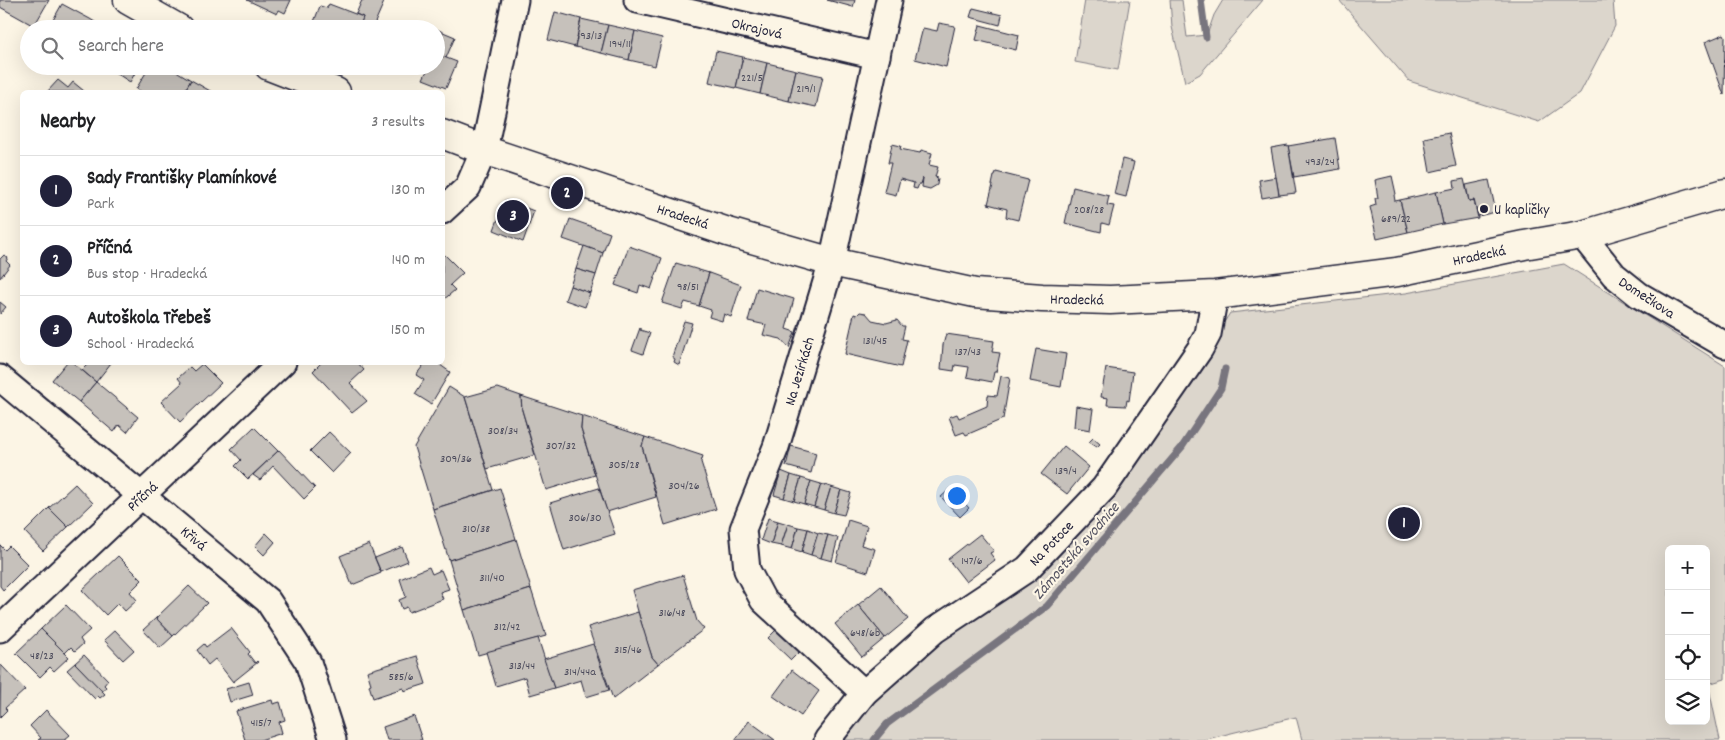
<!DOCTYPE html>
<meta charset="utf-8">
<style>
body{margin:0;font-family:Dekko,sans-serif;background:#f2f2f2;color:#202124}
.controls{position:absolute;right:15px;bottom:15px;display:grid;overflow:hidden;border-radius:8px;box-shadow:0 5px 20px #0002}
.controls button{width:45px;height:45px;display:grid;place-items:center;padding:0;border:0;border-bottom:1px solid #e0e0e0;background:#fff;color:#202124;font:25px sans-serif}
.you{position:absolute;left:956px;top:495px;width:18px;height:18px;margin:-12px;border:4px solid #fff;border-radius:50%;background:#1a73e8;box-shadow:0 0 0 8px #1a73e833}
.badge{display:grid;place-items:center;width:32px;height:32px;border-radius:50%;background:#22223b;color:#fff;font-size:16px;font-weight:700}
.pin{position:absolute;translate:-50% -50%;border:2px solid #fff;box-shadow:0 1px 5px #0006}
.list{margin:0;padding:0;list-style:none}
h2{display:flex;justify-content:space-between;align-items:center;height:65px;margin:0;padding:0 20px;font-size:21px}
h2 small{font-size:16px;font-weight:400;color:#757577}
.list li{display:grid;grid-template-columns:32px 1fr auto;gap:15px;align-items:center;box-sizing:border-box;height:70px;padding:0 20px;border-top:1px solid #e0e0e0}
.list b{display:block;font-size:19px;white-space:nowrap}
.list p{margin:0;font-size:16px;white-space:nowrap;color:#757577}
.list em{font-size:16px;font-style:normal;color:#757577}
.icon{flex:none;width:28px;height:28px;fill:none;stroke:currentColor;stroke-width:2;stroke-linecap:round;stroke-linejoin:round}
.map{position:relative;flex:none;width:1725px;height:740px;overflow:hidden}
.search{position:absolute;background:#fff;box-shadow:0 5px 20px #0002;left:20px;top:20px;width:425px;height:55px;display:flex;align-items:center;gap:12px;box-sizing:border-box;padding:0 18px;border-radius:28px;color:#757577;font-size:19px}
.panel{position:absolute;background:#fff;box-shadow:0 5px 20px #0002;left:20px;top:90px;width:425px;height:275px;border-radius:8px}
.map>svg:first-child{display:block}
.green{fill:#dcd6cc;stroke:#7f7c84;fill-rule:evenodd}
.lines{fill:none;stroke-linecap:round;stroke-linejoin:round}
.stream{stroke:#78757e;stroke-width:7}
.building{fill:#c6c1bb;stroke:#22223b}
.minor-casing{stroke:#22223b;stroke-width:29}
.tertiary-casing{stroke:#22223b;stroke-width:31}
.minor{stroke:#fcf5e5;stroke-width:25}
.tertiary{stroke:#fcf5e5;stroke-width:28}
.poi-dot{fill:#22223b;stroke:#fcf5e5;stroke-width:2}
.labels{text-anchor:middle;stroke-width:4.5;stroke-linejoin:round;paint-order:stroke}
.number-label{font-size:12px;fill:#4b4a5b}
.street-label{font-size:15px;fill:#22223b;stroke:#fcf5e5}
.poi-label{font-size:15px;fill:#22223b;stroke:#fcf5e5;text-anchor:start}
.water-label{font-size:16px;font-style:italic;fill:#545362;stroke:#fcf5e5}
</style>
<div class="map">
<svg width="1725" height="740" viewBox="0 0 1725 740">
<rect width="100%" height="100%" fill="#fcf5e5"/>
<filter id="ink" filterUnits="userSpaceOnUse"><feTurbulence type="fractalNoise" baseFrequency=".02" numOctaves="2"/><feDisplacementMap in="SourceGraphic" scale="10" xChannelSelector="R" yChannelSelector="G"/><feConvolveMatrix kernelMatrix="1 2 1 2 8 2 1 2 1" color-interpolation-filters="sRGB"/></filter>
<g filter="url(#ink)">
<!-- green -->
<g class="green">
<polygon points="1085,0 1130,0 1118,70 1075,62"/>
<polygon points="1170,0 1182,0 1187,37 1207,35 1214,15 1223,0 1263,0 1200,74 1185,82 1172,27"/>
<polygon points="1339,0 1613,0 1615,26 1580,93 1539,122 1409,81"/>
<path d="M 1564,264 L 1725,366 L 1725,679 L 1708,684 L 1720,740 L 1302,740 L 1296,717 L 1203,740 L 838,740 L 865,706 L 1124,479 L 1230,313 L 1406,293 ZM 1669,549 L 1706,549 L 1706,721 L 1669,721 Z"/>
</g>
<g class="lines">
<!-- stream -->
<g class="stream">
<polyline points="1201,0 1206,37"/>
<polyline points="874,740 887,724 1047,606 1182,447 1221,388 1225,369"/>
</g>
</g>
<!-- building -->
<g class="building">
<polygon points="0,0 49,0 34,26 0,7"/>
<polygon points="247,0 291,0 285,13 279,10 277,14"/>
<polygon points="362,0 379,0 384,2 373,27 361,22 363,17 356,14"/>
<polygon points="827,0 855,0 853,7"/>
<polygon points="62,4 90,19 103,27 102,29 48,29"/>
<polygon points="329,4 363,17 359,29 316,29 312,27 320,6 327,8"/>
<polygon points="973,8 1002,15 1000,25 970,17"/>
<polygon points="555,12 581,19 575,47 548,40"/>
<polygon points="581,19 608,25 601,53 575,47"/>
<polygon points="939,23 955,26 946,67 915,59 923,28 937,31"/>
<polygon points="608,25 635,31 629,60 601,53"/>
<polygon points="980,25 1019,35 1016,50 976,40"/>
<polygon points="436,29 455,37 446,58 436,54"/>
<polygon points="635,31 662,38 655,66 629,60"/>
<polygon points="1724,34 1725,36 1724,95 1705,42"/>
<polygon points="716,51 743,57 736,88 709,82"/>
<polygon points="436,54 457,62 446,88 423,79 429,66 436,66"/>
<polygon points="743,57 767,63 760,94 736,88"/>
<polygon points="767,63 796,70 789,101 760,94"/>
<polygon points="105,66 139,66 130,82"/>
<polygon points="150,66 168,66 191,80 184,92 142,92 136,89"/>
<polygon points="796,70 823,76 816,107 789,101"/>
<polygon points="58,80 68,88 73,82 84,91 83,92 47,92"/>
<polygon points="191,80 212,92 184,92"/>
<polygon points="1449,133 1456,166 1430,172 1424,138"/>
<polygon points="1335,138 1340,169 1294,177 1288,146"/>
<polygon points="892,144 901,146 900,149 920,153 921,150 932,153 929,165 938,167 935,177 938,178 937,185 930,189 922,187 923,178 921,184 919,184 917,189 913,188 914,183 900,179 896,195 884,192 891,163 888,163"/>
<polygon points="1288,145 1296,193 1279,195 1271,148"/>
<polygon points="1122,159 1134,162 1126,197 1114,194"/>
<polygon points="996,172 1028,180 1018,220 1006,217 1007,209 988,204 993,185 992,185 994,176 995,176"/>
<polygon points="1392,176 1396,194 1394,195 1395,201 1400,200 1408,232 1377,239 1370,207 1376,205 1375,198 1378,198 1375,180"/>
<polygon points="1276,177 1279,195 1262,198 1259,180"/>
<polygon points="1464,179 1469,201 1474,200 1478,218 1443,224 1436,192 1455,188 1454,181"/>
<polygon points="1489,180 1496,212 1478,216 1474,200 1469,201 1466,185"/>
<polygon points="1073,187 1109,196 1107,205 1114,206 1109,225 1102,223 1101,232 1065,223"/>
<polygon points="1436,192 1443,224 1408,232 1400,200"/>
<polygon points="505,200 534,211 523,242 494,230"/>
<polygon points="570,219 610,233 603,253 563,239"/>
<polygon points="584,246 603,253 596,275 576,269"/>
<polygon points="629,246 662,258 651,289 640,285 638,293 615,285"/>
<polygon points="442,252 463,273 450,285 455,290 442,301"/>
<polygon points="4,255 8,258 6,261 10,265 0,278 0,259"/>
<polygon points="676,263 709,273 699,306 685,302 682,309 662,303"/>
<polygon points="576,269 596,275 590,293 570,286"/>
<polygon points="709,273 741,285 731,317 724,314 722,321 709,317 711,310 699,306"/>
<polygon points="570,286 590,293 585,307 565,300"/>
<polygon points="757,288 794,299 786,329 795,332 789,348 781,339 763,335 766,325 748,321"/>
<polygon points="0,302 6,307 0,314"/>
<polygon points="860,312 866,313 872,320 886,323 897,320 902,326 905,326 902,339 907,340 901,367 845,354 854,314 857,315"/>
<polygon points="684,321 692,323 679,365 674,362 675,359 672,357"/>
<polygon points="640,328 640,330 650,333 643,354 632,350"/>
<polygon points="946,334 994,341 992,352 1000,353 996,372 994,372 992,382 967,377 969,367 955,365 954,371 941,369 943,345"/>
<polygon points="1036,349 1066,354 1061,387 1030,381"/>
<polygon points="67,362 72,362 96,382 79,402 52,380"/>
<polygon points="322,362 357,362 364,370 350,383 367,401 352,413 313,371"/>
<polygon points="426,362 436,362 450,372 431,404 415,394 424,380 416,375"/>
<polygon points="89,363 89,362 111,363 96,382 82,370"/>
<polygon points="202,364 221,383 180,422 161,402 182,383 178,378 190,367 194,371"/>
<polygon points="1106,368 1133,372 1129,401 1127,400 1126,406 1107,405 1108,398 1101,397"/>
<polygon points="1001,376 1010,378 1003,419 966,435 964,432 956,435 949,417 957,414 959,418 987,406 988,395 997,396"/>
<polygon points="96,382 138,417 127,432 119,425 114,432 79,402"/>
<polygon points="449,387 465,397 493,490 433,509 414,447"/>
<polygon points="498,388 521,396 522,410 535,455 487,469 465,397"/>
<polygon points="521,396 582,416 581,429 595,475 546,490 522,410"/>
<polygon points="1076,406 1093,409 1090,430 1074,427"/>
<polygon points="582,416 645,437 642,446 656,497 607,512 581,429"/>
<polygon points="254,427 278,451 248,479 235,466 241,460 231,449"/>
<polygon points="329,432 351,453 332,473 310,451"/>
<polygon points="645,437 703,456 701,462 716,509 665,525 642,446"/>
<polygon points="1093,438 1100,444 1097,447 1089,442"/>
<polygon points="791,446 816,453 811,473 786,466"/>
<polygon points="1064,446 1089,467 1067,494 1041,474"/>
<polygon points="279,450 315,488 304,499 273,466 260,480 253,475"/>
<polygon points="781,471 791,475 784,498 774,495"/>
<polygon points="791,475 801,478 794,501 784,498"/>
<polygon points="801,478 811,481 804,504 794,501"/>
<polygon points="811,481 821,484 814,507 804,504"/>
<polygon points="75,484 93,503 68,527 49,508"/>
<polygon points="821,484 831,487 824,510 814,507"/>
<polygon points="831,487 841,490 834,513 824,510"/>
<polygon points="500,488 516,539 449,560 433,509"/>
<polygon points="599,488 615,534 564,550 550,503"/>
<polygon points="951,488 969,508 960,517 941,497"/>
<polygon points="841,490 851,493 844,515 834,513"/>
<polygon points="49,508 68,527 43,551 25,532"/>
<polygon points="768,518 778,521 771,544 761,540"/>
<polygon points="848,520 867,526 861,545 875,549 868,572 836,562"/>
<polygon points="778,521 788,524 781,546 771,544"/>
<polygon points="788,524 798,527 792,549 781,546"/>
<polygon points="798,527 808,529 802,552 792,549"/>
<polygon points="808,529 818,533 811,555 802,552"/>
<polygon points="266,533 275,542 264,555 255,546"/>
<polygon points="818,533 828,535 821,558 811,555"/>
<polygon points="980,534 994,551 990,553 995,560 966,582 948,559"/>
<polygon points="828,535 838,538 832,561 821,558"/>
<polygon points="516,539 531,589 464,610 449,560"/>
<polygon points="369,544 381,573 352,585 340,556"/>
<polygon points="0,545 5,550 9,546 28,565 3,590 0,586"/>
<polygon points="402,547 408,561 381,572 375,558"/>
<polygon points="118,556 142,580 130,592 137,600 125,611 118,603 106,615 82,590"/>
<polygon points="429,567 432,574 441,570 449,589 440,592 443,599 409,612 407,607 402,609 399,600 406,597 400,579"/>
<polygon points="683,575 697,621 704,629 658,664 652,657 645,636 632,590"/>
<polygon points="189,586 207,603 173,636 156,618"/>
<polygon points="881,586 908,619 885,638 858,605"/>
<polygon points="531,589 546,636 478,655 464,610"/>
<polygon points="66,605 90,630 80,639 83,644 75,651 71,647 65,653 41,629"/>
<polygon points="858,605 885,638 862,657 835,624"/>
<polygon points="638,612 652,657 658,664 613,699 588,627"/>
<polygon points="156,618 173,636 160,648 143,630"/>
<polygon points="231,628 250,652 248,654 255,663 257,661 258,662 233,682 215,659 208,665 197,650 204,644 206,647"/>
<polygon points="778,628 801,650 791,660 768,638"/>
<polygon points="41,629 69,657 54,671 50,667 40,677 16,653"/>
<polygon points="115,630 134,650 123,660 104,640"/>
<polygon points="538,638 554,688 530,695 525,677 496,686 486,652"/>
<polygon points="593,644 609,690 586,697 581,680 554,688 544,659"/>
<polygon points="84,655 108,680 104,685 106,687 102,692 75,663"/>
<polygon points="417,656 426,684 404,691 403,688 373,698 369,685 371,684 367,671"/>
<polygon points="75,663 105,694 100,698 98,696 95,699 67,670"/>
<polygon points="1,665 25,690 5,708 7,710 0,717"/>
<polygon points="792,670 819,691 801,716 773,696"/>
<polygon points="249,682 253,695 230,702 226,689"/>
<polygon points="272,700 273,704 280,702 285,720 279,722 282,733 260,740 245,740 236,711"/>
<polygon points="46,710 70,735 64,740 38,740 41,738 30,726"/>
<polygon points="414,716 422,740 387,740 383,727"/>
<polygon points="749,721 775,740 735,740"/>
</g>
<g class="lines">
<!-- minor casing -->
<g class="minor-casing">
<g id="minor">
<polyline points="637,0 877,56"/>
<polyline points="442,211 468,187 484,150 515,0"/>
<polyline points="1582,235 1614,275 1639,295 1725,345"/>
<polyline points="0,378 268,601 308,662 333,740"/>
<polyline points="0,629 283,362"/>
<polyline points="864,693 763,600 747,570 743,529 776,447 832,262 889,0"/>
<polyline points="827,740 864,693 935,630 1027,569 1104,488 1200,349 1208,334 1215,295"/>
</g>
</g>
<!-- tertiary casing -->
<g class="tertiary-casing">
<g id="tertiary">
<polyline points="128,0 179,29"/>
<polyline points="269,66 336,92"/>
<polyline points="442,134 484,150 728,232 832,262 975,293 1042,298 1110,300 1215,295 1397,272 1524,245 1582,235 1725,193"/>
</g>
</g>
<!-- minor -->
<use href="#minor" class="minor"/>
<!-- tertiary -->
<use href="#tertiary" class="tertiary"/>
</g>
</g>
<!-- markers -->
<circle class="poi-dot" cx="1484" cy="209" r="5"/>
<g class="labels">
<!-- number labels -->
<g class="number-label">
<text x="590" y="39">193/13</text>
<text x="620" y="47">194/11</text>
<text x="752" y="81">221/5</text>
<text x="806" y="92">219/1</text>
<text x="1320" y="165">493/24</text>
<text x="1089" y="213">208/28</text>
<text x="1396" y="222">689/22</text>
<text x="688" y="290">98/51</text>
<text x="875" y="344">131/45</text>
<text x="968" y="355">137/43</text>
<text x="503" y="434">308/34</text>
<text x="561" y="449">307/32</text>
<text x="456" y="462">309/36</text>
<text x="624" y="468">305/28</text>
<text x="1066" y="474">139/4</text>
<text x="684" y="489">304/26</text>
<text x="585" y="521">306/30</text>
<text x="476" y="532">310/38</text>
<text x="972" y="564">147/6</text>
<text x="492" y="581">311/40</text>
<text x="672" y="616">316/48</text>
<text x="507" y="630">312/42</text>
<text x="865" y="636">648/6b</text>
<text x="628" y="653">315/46</text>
<text x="42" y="659">48/23</text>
<text x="522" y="669">313/44</text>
<text x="580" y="675">314/44a</text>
<text x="401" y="680">585/6</text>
<text x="261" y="726">415/7</text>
</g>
<!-- street labels -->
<g class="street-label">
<text transform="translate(757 28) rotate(13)" y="5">Okrajová</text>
<text transform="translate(683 216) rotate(18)" y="5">Hradecká</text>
<text transform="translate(1479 255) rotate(-12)" y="5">Hradecká</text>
<text transform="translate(1647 297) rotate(33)" y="5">Domečkova</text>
<text transform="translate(1077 299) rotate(1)" y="5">Hradecká</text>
<text transform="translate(799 371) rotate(-73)" y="5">Na Jezírkách</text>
<text transform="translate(142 496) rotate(-43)" y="5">Příčná</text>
<text transform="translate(194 538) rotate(40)" y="5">Křivá</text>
<text transform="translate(1051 543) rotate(-46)" y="5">Na Potoce</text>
</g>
<!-- poi labels -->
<g class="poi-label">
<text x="1494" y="214">U kapličky</text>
</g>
<!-- water labels -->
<g class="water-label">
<text transform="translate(1075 550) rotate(-49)" y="6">Zámostská svodnice</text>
</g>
</g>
</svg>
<div class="controls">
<button>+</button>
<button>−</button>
<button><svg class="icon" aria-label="locate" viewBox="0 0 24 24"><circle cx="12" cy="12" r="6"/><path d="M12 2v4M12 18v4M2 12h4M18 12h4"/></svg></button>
<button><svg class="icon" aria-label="layers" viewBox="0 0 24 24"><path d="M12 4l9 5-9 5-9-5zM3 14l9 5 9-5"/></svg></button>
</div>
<div class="you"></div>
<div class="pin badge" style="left:1404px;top:523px">1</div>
<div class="pin badge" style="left:567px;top:193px">2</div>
<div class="pin badge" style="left:513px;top:216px">3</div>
<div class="search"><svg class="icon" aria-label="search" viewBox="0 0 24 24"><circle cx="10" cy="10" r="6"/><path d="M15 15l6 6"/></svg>Search here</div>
<section class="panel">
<h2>Nearby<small>3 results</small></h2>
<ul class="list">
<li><span class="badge">1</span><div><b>Sady Františky Plamínkové</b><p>Park</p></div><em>130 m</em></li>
<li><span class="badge">2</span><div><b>Příčná</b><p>Bus stop · Hradecká</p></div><em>140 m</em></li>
<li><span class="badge">3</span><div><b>Autoškola Třebeš</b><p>School · Hradecká</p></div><em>150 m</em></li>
</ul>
</section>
</div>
